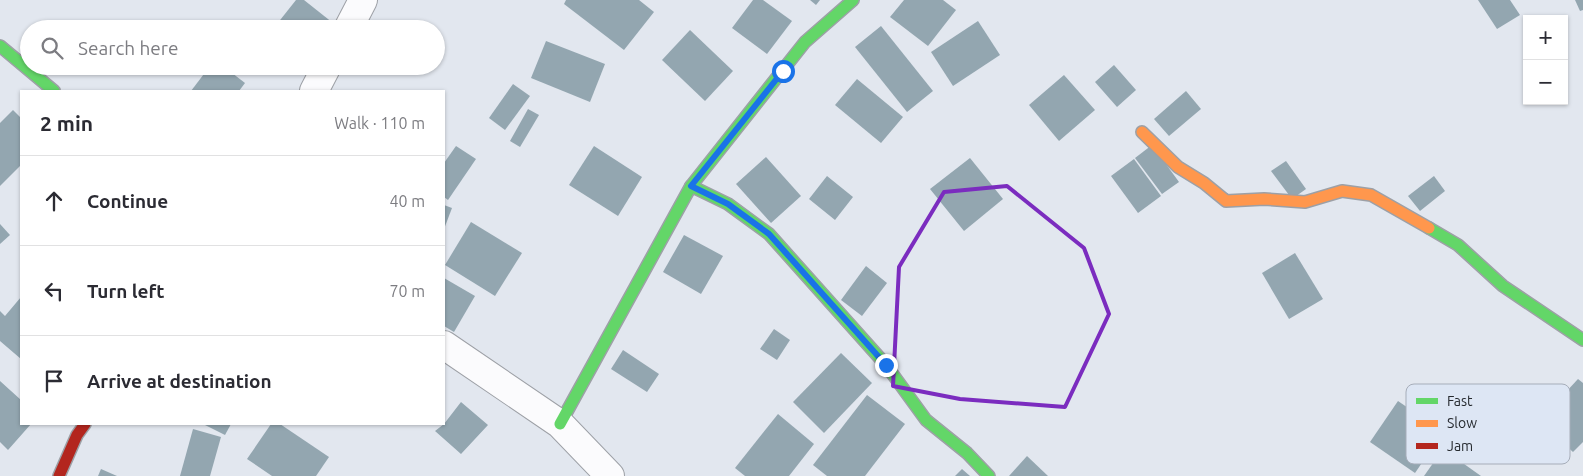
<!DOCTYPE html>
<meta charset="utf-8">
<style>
body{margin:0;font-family:Ubuntu,sans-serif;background:#f2f2f3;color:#2b2b33}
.controls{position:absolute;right:15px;top:15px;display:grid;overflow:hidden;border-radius:0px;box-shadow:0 1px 4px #0004}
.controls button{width:45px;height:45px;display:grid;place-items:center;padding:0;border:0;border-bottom:1px solid #e1e1e2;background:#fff;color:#2b2b33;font:25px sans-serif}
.stop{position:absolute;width:15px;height:15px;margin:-11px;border:4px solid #1a73e8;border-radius:50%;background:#fff}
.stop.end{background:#1a73e8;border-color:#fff;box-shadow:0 1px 5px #0008}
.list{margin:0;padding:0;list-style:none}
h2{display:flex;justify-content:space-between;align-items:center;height:65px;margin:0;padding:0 20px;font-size:21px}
h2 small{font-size:16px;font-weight:400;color:#7c7c81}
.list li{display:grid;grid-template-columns:32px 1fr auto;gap:15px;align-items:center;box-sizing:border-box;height:90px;padding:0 20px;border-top:1px solid #e1e1e2}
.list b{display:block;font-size:19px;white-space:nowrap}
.list em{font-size:16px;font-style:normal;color:#7c7c81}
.icon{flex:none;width:28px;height:28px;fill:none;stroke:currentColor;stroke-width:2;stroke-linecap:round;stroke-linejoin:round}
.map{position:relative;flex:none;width:1583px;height:476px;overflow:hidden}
.search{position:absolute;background:#fff;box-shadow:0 1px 4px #0004;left:20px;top:20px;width:425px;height:55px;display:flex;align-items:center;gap:12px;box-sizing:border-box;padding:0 18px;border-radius:28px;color:#7c7c81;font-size:19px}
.panel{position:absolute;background:#fff;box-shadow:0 1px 4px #0004;left:20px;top:90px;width:425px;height:335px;border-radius:0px}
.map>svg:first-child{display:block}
.building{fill:#93a6b0}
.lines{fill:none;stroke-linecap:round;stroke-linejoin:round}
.street-casing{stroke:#9da0a6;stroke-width:30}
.fast-casing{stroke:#9da0a6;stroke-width:14}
.slow-casing{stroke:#9da0a6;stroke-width:14}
.jam-casing{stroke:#9da0a6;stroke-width:14}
.street{stroke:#fbfbfd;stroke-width:28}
.fast{stroke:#63d668;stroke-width:11}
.slow{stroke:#ff974d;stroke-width:11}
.jam{stroke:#b3261e;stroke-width:11}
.route{stroke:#1a73e8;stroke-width:6}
.marked{fill:none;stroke:#7b2cbf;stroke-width:4;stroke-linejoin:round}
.key{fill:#dde6f4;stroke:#a6adb9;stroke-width:1}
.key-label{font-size:14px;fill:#25292e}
</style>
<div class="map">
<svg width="1583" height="476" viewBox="0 0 1583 476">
<rect width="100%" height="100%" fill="#e2e7ef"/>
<!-- building -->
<g class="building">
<polygon points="296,0 304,0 338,27 336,29 273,29"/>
<polygon points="566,0 639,0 654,12 624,50 564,4"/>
<polygon points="753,0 763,0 792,21 767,54 732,28"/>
<polygon points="810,0 820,0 816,5"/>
<polygon points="904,0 943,0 956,10 928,46 890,17"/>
<polygon points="1478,0 1510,0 1520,15 1497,29"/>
<polygon points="1575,0 1583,0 1583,10 1580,11"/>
<polygon points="978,21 1000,55 953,86 931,52"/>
<polygon points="881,26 933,91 907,112 855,47"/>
<polygon points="690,30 733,71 705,101 662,60"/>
<polygon points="546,41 605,64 590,102 531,78"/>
<polygon points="1114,65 1136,90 1117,107 1095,82"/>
<polygon points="210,66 223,66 245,83 239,91 191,91"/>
<polygon points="1064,75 1095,110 1059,141 1029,105"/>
<polygon points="857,79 903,117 881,143 835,105"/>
<polygon points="513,84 530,96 505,130 489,118"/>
<polygon points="1186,91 1201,109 1169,136 1154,119"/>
<polygon points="528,109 539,115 520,147 510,141"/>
<polygon points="13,110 21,118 21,165 0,186 0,123"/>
<polygon points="1152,145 1179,182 1162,194 1135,158"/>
<polygon points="456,146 476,159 448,200 444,197 444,163"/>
<polygon points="594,146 642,177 618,216 569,185"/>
<polygon points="766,157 801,196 771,223 736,184"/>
<polygon points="970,158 1003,199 964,231 930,189"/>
<polygon points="1134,159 1161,196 1138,213 1111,176"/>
<polygon points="1286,161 1306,189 1292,199 1271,171"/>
<polygon points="827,176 853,197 835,220 809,199"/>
<polygon points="1434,176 1445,191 1420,211 1408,196"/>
<polygon points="444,205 452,208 444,229"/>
<polygon points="471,222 522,253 495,296 445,265"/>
<polygon points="0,224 10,235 0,244"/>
<polygon points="684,235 723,256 701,294 663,272"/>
<polygon points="1295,253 1323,299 1289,319 1262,273"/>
<polygon points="866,266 887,283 862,316 841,300"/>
<polygon points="444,278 475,296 454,332 444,326"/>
<polygon points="21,297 21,359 0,341 0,311 5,316"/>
<polygon points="774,329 790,340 777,360 760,349"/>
<polygon points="623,350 659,374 647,392 611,369"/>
<polygon points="841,353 872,383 824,433 793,402"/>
<polygon points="1578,379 1583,383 1583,442 1573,452 1539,421"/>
<polygon points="0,381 21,400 21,424 31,424 8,450 0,442"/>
<polygon points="867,395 905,424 865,476 827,476 813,465"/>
<polygon points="1398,401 1443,432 1415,473 1370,442"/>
<polygon points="461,402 488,425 461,454 435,431 444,424"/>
<polygon points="778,414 814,444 789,476 745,476 735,468"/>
<polygon points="203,424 231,424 225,435"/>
<polygon points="271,424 280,424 329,457 316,476 272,476 247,459"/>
<polygon points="193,429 221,437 210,476 180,476"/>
<polygon points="1443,449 1481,476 1424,476"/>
<polygon points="1027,456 1048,476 1009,476"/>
<polygon points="101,469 117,476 98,476"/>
<polygon points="962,469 970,476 955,476"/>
</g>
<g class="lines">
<!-- street casing -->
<g class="street-casing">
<g id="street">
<polyline points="348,29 363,0"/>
<polyline points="314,91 327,66"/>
<polyline points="444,345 560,424 610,476"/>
</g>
</g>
<!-- fast casing -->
<g class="fast-casing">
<g id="fast">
<polyline points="0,46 54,91"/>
<polyline points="691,186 728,204 769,234 886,365 926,420 967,453 989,476"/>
<polyline points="1429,228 1458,245 1503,286 1583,340"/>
<polyline points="560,424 691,186 805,42 853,0"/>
</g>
</g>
<!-- slow casing -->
<g class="slow-casing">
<polyline id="slow" points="1142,132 1178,167 1204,183 1226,201 1264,199 1305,202 1342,191 1371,195 1429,228"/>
</g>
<!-- jam casing -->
<g class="jam-casing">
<polyline id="jam" points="59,476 77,435 85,424"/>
</g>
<!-- street -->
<use href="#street" class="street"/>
<!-- fast -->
<use href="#fast" class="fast"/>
<!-- slow -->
<use href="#slow" class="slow"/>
<!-- jam -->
<use href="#jam" class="jam"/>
</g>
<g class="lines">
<!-- route -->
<polyline class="route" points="783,71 691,186 728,204 769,234 886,365"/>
</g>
<!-- marked area -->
<path class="marked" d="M 1007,186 L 1084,248 L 1109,314 L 1065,407 L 960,399 L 893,386 L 899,267 L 944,192 Z"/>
<!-- legend -->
<rect x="1406" y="384" width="164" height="80" rx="8" class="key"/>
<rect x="1416" y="398" width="22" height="6" fill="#63d668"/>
<rect x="1416" y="420" width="22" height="7" fill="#ff974d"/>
<rect x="1416" y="443" width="22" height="6" fill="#b3261e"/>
<g class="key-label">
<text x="1447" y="406">Fast</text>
<text x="1447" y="428">Slow</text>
<text x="1447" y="451">Jam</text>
</g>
</svg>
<div class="controls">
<button>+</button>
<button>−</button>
</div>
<div class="stop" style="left:783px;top:71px"></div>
<div class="stop end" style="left:886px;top:365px"></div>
<div class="search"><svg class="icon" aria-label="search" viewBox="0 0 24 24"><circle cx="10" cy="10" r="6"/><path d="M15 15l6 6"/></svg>Search here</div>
<section class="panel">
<h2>2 min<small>Walk · 110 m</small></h2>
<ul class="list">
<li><svg class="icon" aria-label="ahead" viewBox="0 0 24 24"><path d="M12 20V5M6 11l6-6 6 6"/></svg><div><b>Continue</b></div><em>40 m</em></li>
<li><svg class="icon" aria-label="left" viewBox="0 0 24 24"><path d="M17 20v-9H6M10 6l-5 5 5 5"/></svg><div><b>Turn left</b></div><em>70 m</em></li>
<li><svg class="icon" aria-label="arrive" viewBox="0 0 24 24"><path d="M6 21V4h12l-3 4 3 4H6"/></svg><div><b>Arrive at destination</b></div></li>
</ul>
</section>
</div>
